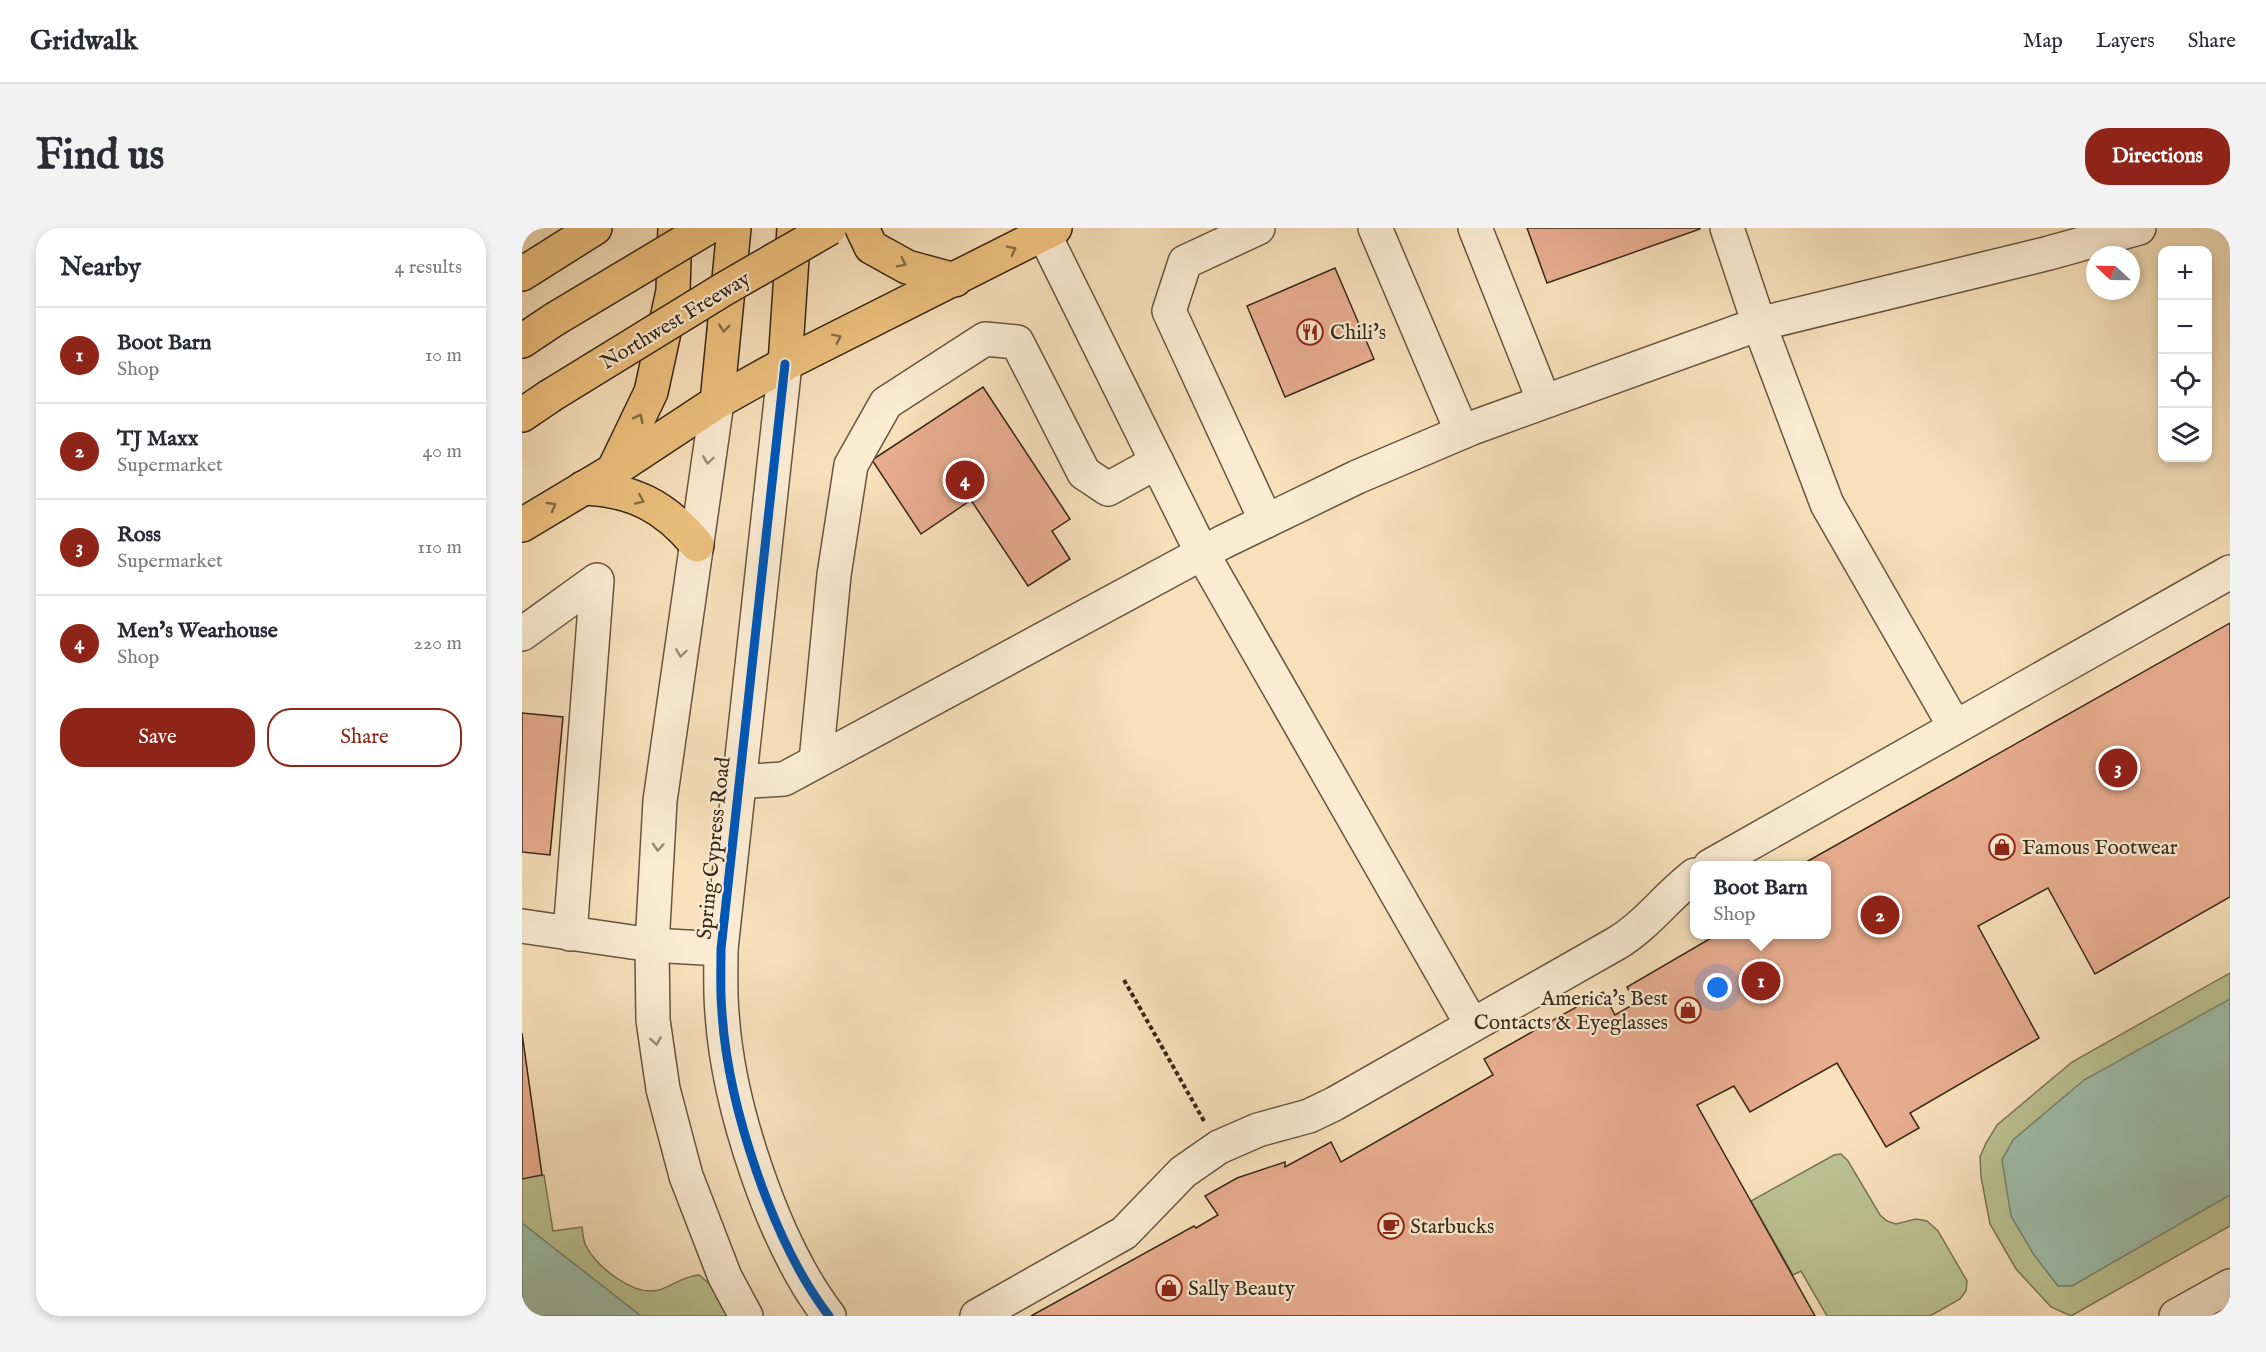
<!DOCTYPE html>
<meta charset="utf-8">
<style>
body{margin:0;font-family:"IM FELL English",serif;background:#f2f2f3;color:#2b2b33}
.controls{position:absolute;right:18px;top:18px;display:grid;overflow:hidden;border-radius:12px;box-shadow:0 3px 9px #0003}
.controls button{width:54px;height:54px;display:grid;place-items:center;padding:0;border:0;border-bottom:2px solid #e1e1e2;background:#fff;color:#2b2b33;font:30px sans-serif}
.compass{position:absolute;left:1564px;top:18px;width:54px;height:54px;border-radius:50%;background:#fff;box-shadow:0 3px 9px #0003;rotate:292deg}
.you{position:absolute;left:1196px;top:760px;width:21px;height:21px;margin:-15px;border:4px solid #fff;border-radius:50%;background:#1a73e8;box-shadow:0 0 0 9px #1a73e833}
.badge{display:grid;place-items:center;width:39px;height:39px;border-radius:50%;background:#8f2418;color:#fff;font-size:20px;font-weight:700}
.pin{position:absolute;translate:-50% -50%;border:3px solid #fff;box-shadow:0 2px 6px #0006}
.popup{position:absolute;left:1168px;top:633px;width:141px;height:78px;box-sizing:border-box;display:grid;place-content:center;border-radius:12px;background:#fff;filter:drop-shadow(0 2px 4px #0005);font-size:20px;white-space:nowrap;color:#7c7c81}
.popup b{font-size:22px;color:#2b2b33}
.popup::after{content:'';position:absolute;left:50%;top:100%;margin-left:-12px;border:12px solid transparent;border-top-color:#fff}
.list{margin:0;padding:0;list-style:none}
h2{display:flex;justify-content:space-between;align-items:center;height:78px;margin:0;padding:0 24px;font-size:26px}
h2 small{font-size:20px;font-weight:400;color:#7c7c81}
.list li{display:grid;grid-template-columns:39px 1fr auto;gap:18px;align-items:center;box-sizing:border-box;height:96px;padding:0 24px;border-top:2px solid #e1e1e2}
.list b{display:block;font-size:22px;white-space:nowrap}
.list p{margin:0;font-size:20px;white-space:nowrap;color:#7c7c81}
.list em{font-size:20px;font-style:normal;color:#7c7c81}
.actions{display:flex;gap:12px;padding:18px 24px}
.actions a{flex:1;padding:14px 0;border:2px solid #8f2418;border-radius:24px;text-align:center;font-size:21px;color:#8f2418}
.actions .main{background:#8f2418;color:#fff}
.icon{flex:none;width:33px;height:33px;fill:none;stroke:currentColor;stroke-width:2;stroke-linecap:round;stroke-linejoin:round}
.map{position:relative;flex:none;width:1708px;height:1088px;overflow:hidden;border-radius:24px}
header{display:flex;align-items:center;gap:36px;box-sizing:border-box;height:84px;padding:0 30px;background:#fff;border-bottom:2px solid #e1e1e2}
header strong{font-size:28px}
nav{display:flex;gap:33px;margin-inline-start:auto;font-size:21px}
.intro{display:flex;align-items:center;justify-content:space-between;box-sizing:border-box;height:144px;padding:0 36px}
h1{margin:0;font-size:42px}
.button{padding:15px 27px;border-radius:24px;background:#8f2418;color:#fff;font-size:21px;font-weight:700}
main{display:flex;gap:36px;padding:0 36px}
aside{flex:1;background:#fff;border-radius:24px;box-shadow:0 3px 9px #0003}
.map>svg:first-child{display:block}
.green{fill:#bcc291;stroke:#7a7556;stroke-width:1.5}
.water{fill:#9ebeaa;stroke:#758270;stroke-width:1.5}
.building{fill:#e8ac8f;stroke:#37281a;stroke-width:1.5}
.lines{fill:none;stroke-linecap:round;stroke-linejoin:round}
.minor-casing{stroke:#675642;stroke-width:36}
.major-casing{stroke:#37281a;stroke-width:36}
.highway-casing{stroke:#37281a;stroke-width:36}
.path{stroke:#37281a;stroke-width:4;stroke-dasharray:4.5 3;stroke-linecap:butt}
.minor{stroke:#faebd2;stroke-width:33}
.major{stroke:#ecc07d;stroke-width:33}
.highway{stroke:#ecc07d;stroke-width:33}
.highway-bridge-casing{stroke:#37281a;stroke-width:36;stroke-linecap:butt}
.highway-bridge{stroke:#ecc07d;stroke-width:33}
.cycleway-casing{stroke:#faebd2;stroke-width:13}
.cycleway{stroke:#0057b8;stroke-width:9}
.oneway{stroke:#886c47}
.oneway2{stroke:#988a76}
.labels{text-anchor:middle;stroke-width:4.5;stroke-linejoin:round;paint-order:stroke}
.street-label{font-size:21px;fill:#37281a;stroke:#faebd2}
.poi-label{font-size:21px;fill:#37281a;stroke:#faebd2;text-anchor:start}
</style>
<header>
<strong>Gridwalk</strong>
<nav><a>Map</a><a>Layers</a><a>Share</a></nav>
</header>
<div class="intro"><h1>Find us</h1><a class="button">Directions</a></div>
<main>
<aside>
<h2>Nearby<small>4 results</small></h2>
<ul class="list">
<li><span class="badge">1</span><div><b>Boot Barn</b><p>Shop</p></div><em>10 m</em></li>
<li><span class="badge">2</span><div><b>TJ Maxx</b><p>Supermarket</p></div><em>40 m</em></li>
<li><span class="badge">3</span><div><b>Ross</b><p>Supermarket</p></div><em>110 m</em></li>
<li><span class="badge">4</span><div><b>Men's Wearhouse</b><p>Shop</p></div><em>220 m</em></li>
</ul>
<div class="actions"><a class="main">Save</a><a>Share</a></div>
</aside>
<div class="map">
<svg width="1708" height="1088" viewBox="0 0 1708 1088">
<rect width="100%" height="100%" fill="#f7e0ba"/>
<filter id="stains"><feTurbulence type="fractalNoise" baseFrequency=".00333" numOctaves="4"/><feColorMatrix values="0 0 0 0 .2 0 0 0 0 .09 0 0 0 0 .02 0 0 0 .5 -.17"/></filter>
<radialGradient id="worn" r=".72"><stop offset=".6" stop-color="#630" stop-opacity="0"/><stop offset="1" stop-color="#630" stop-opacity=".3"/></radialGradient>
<!-- green -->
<g class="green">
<polygon points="1708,745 1708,998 1549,1088 1529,1079 1494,1041 1468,996 1459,949 1458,929 1464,915 1475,897 1550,834"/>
<polygon points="1319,926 1326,933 1358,987 1365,993 1374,996 1394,991 1405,993 1416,1003 1445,1053 1444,1063 1438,1071 1408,1088 1305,1088 1279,1043 1271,1047 1229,973 1312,927"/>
<path d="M 22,947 L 31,1003 L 60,999 C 61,1005 61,1013 64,1018 C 75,1039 112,1069 137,1062 C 152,1057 162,1048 177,1047 L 189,1057 L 205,1088 L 0,1088 L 0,950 Z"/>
</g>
<!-- water -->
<g class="water">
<polygon points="1708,771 1708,967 1550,1058 1536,1058 1512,1027 1489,988 1480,932 1491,912 1562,852"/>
<polygon points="0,995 119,1088 0,1088"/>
</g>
<!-- building -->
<g class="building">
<polygon points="1005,0 1178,0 1178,1 1025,55"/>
<polygon points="813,40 852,131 763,169 725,78"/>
<polygon points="461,159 548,291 530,303 548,331 506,358 449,272 399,306 350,232"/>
<polygon points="1708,395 1708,669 1573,746 1526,660 1456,698 1517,810 1388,885 1397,900 1364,919 1315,835 1228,884 1212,858 1175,877 1293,1088 509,1088 672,998 674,1000 696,987 683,968 715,950 763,934 763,939 809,914 819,934 971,847 962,831 1081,764 1093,787 1114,775 1105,759 1196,706 1305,706 1305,638 1277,638"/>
<polygon points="0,485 41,489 28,627 0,624"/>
<polygon points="0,805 20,947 0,951"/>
</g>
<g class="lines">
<!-- minor casing -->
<g class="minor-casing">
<g id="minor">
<polyline points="736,0 663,34 647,83 744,293"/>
<polyline points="853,0 940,204"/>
<polyline points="953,0 1022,173"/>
<polyline points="1205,0 1237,96 1305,276 1433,499"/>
<polyline points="522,6 680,325 950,797"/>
<path d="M 263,136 L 199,721 C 199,743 198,764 200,785 C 206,878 251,1015 307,1088"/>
<polyline points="195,174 138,573 130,717 131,792 141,861 164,948 203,1049 224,1088"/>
<polyline points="0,406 75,352 48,706"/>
<polyline points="294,533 312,347 329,237 364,175 463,111 495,114 562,245 586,261 635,234"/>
<polyline points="215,554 262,551 701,314 835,249 950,200 1237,96 1527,25 1617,0"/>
<polyline points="1188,638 1708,344"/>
<polyline points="0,698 130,717 199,721"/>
<path d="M 455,1088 L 602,1005 L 661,944 L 697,919 L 736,902 L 787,888 L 812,876 L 1095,715 C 1125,697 1145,668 1173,647"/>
<polyline points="1654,1088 1708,1058"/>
</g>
</g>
<!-- major casing -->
<g class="major-casing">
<g id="major">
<polyline points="340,0 349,19 385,39 433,52"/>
<polyline points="263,136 272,0"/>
<polyline points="195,174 212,0"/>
<polyline points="92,241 129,164 151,63 153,0"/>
<path d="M 61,260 C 111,262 143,278 175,317"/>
<polyline points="0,297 92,242 195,174 263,136 533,0"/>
</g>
</g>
<!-- highway casing -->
<g class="highway-casing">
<g id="highway">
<polyline points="0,46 73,0"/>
<polyline points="0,113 33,91"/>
<polyline points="0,187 28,168"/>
</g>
</g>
<!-- path -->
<polyline class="path" points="602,752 682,893"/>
<!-- minor -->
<use href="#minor" class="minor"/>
<!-- major -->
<use href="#major" class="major"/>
<!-- highway -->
<use href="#highway" class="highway"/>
<!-- highway-bridge casing -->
<g class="highway-bridge-casing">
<g id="highway-bridge">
<polyline points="33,91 185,0"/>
<polyline points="28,168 202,61 308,0"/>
</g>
</g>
<!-- highway-bridge -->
<use href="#highway-bridge" class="highway-bridge"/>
<!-- cycleway casing -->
<g class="cycleway-casing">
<path id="cycleway" d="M 263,136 L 199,721 C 199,743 198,764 200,785 C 206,878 251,1015 307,1088"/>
</g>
<!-- cycleway -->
<use href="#cycleway" class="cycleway"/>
</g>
<!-- one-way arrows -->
<defs><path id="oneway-chevron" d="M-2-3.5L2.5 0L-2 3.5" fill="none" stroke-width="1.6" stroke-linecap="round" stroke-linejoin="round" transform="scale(1.5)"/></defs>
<g class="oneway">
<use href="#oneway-chevron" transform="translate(490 22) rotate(-27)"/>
<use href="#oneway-chevron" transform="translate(380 35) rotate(26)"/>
<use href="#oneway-chevron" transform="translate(202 100) rotate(96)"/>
<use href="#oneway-chevron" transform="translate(315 110) rotate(-26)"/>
<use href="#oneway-chevron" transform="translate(117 190) rotate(-64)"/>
<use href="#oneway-chevron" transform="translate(118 272) rotate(23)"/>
<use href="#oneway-chevron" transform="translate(30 278) rotate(-30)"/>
</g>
<g class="oneway2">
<use href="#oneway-chevron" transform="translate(186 232) rotate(98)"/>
<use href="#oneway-chevron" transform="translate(159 425) rotate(98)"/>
<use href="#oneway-chevron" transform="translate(136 619) rotate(93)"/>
<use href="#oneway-chevron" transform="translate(134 813) rotate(81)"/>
</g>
<!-- icons -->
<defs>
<g id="restaurant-ring" transform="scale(1.35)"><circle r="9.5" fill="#faebd2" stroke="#8f2418" stroke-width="1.5"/><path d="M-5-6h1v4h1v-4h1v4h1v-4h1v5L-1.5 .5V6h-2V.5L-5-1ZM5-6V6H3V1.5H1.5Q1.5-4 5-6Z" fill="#8f2418"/></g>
<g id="shop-ring" transform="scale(1.35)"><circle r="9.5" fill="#faebd2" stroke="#8f2418" stroke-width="1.5"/><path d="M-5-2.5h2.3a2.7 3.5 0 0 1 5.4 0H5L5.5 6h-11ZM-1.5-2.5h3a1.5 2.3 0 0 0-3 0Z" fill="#8f2418"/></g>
<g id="cafe-ring" transform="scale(1.35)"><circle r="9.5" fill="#faebd2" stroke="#8f2418" stroke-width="1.5"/><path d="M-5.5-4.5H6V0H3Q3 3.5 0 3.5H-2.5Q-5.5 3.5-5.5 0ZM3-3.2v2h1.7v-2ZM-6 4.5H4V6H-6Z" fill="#8f2418"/></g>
</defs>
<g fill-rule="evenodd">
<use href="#restaurant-ring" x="788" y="104"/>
<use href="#shop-ring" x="1480" y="619"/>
<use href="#shop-ring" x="1166" y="782"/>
<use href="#cafe-ring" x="869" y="998"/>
<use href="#shop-ring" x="647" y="1060"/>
</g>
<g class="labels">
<!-- street labels -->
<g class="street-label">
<text transform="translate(153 92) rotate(-31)" y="7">Northwest Freeway</text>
<text transform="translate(191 620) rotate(-84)" y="7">Spring Cypress Road</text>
</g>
<!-- poi labels -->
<g class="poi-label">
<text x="808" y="111">Chili's</text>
<text x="1500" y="626">Famous Footwear</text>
<text x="1146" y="777" text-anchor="end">America's Best<tspan x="1146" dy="24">Contacts &amp; Eyeglasses</tspan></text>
<text x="888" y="1005">Starbucks</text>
<text x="666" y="1067">Sally Beauty</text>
</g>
</g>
<rect width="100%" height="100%" filter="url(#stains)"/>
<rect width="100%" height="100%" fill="url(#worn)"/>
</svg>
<div class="controls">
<button>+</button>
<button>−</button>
<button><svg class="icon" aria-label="locate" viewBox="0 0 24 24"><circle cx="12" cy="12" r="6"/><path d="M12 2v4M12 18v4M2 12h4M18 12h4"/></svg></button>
<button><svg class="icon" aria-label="layers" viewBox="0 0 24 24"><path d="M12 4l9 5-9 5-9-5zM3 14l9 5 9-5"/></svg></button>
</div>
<svg class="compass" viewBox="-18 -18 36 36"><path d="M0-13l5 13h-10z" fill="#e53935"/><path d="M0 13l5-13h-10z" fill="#7c7c81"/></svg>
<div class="you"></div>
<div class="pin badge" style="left:1239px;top:753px">1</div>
<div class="popup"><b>Boot Barn</b>Shop</div>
<div class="pin badge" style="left:1358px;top:687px">2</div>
<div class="pin badge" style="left:1596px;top:540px">3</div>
<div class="pin badge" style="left:443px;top:252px">4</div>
</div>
</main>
